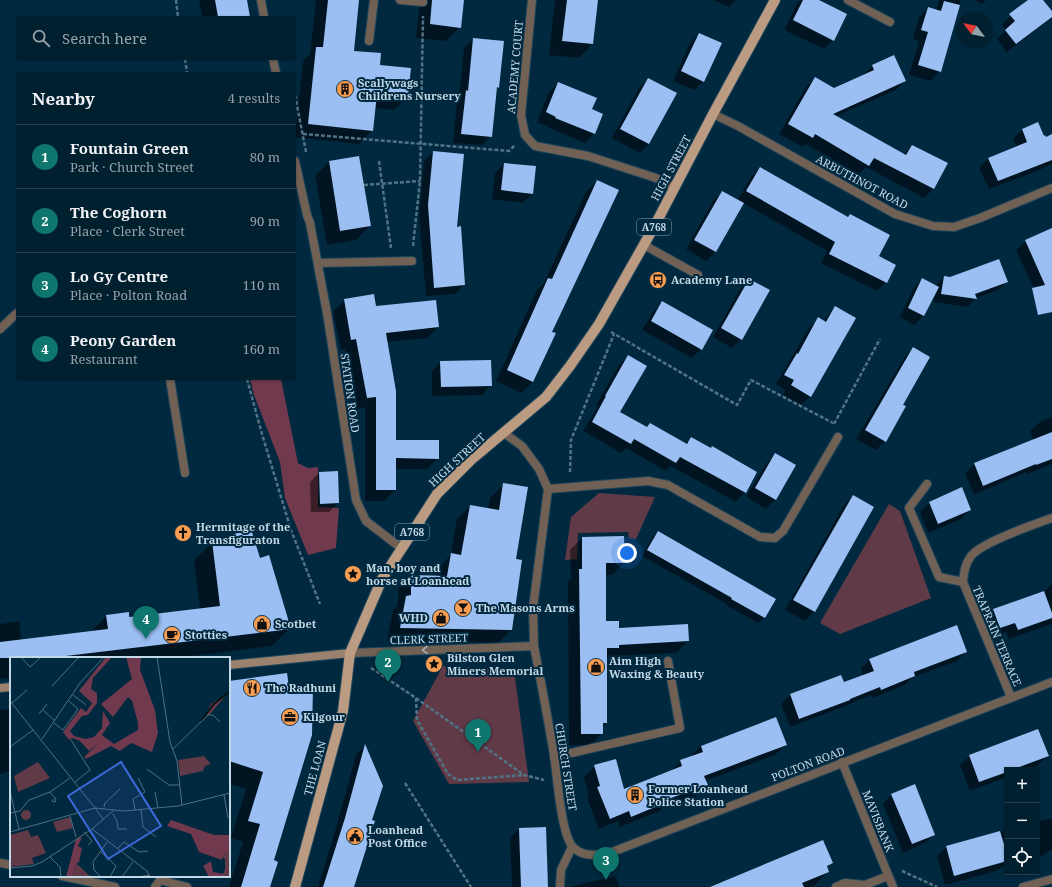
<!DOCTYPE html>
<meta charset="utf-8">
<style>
body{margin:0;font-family:"Noto Serif",serif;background:#0e2c3b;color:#f1f3f6}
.controls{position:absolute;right:12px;bottom:12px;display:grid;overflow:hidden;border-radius:0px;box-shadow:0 1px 3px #0004}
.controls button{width:36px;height:36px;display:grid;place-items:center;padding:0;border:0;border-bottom:1px solid #223d4b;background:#001f2f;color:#f1f3f6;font:20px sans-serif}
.compass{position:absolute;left:956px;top:12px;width:36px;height:36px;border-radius:50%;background:#001f2f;box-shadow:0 1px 3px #0004;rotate:302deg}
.you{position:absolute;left:627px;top:553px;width:14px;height:14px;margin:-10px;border:3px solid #fff;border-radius:50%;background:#1a73e8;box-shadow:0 0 0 6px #1a73e833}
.badge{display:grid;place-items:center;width:26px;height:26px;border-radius:50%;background:#0f766e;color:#fff;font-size:13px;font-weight:700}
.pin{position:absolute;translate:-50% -33px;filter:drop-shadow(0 1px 2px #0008)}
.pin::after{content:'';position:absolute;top:21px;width:14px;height:12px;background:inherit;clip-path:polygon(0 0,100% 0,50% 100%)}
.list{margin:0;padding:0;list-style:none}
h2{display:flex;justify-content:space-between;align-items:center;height:52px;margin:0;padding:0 16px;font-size:17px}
h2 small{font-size:13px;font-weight:400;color:#95a2aa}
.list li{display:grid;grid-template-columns:26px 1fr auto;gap:12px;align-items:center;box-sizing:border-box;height:64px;padding:0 16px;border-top:1px solid #223d4b}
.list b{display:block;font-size:15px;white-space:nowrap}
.list p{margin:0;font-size:13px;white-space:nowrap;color:#95a2aa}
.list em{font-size:13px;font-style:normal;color:#95a2aa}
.icon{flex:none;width:22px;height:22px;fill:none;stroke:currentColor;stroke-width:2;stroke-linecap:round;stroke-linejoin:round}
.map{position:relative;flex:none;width:1052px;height:887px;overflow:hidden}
.search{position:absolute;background:#001f2f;box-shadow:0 1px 3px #0004;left:16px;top:16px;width:280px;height:44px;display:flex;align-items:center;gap:10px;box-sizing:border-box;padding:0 14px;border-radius:0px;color:#95a2aa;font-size:15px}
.panel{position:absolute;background:#001f2f;box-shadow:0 1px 3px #0004;left:16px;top:72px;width:280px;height:308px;border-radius:0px}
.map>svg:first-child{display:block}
.green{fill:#613a48}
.forest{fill:#71394e}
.shadow{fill:#0007}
.building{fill:#9bbff2}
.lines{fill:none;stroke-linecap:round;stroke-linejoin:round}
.service-casing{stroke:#1f455a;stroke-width:10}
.minor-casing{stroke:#1f455a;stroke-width:10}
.tertiary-casing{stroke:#1f455a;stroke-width:10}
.secondary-casing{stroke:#1f455a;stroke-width:10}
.primary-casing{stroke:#1f455a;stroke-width:12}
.path{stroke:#527385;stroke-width:2.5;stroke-dasharray:4 2;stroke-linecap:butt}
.service{stroke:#716155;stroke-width:8}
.minor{stroke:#716155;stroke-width:8}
.tertiary{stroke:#716155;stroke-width:8}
.secondary{stroke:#9b826f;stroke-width:8}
.primary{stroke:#bc9b83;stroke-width:10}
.oneway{stroke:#a6aeb3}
.labels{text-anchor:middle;stroke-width:4;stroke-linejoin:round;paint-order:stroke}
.shield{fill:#00293f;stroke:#88a4b4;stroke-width:1}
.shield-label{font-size:10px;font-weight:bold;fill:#c3d8e6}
.street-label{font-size:11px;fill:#c3d8e6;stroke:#00293f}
.poi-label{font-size:11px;font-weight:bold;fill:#c3d8e6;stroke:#00293f;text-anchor:start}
.inset-river{fill:none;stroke:#001410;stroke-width:2}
.inset-road{fill:none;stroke:#4e6f82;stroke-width:1}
.view{fill:#3e6adb;fill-opacity:0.15;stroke:#3e6adb;stroke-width:2}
.inset-edge{fill:none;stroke:#c3d8e6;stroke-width:2}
</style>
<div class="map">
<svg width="1052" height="887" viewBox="0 0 1052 887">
<rect width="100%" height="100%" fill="#00293f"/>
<!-- green -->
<g class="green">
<polygon points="599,493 655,497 636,539 629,538 628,532 578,533 577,559 565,560 571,517"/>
<polygon points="889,504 900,511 931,598 840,634 820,623"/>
<polygon points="443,666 514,670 529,782 449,784 413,721"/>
</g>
<!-- forest -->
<polygon class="forest" points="250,379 281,379 298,463 308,468 318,467 318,507 339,508 336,548 308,555 285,498 280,462 254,395"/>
<!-- shadow -->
<g class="shadow">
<polygon points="199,0 246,0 249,17 202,17"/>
<polygon points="316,0 358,0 353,52 379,66 407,97 394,110 374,108 372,130 359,144 295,137 303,61 310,54"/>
<polygon points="420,0 463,0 460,27 446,41 416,38"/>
<polygon points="555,0 597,0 592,44 579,58 549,55"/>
<polygon points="713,0 736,0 729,7"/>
<polygon points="801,0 816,0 833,40 824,49 784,30 797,4"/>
<polygon points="939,0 961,0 940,71 931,81 909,75 919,41 913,39 919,17 928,8 936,10"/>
<polygon points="975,0 986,0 982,4"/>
<polygon points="1029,0 1042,0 1052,13 1052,17 1045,23 1007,52 997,39 1006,30 1002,24"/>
<polygon points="699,34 704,81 694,90 673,81 690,43"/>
<polygon points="473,39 498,87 496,90 491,136 482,145 453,143 457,101 459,98 464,48"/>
<polygon points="894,56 905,81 896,90 836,116 903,155 912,146 934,188 924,198 866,167 859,174 806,144 803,147 779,134 806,87 815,78 834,89 863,75 872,66"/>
<polygon points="648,79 649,144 640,153 612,138 639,88"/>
<polygon points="558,83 591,110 602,114 594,134 585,143 547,127 547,126 537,122 549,92"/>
<polygon points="1022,130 1045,139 1052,135 1052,164 1037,171 989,189 979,168 988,159 1017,148 1013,139"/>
<polygon points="433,152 455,228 464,285 455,294 426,296 419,215 424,161"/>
<polygon points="358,157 370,226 356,240 327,245 315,176 329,162"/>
<polygon points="504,164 532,194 523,203 492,199 495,173"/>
<polygon points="760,168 847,218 850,215 878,257 886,282 877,291 821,263 827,251 743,203 715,252 706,261 686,249 713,201 722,192 737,201 751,177"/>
<polygon points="597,181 551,332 533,382 521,393 496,381 537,290 544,283 586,192"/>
<polygon points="1052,229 1052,283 1035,291 1016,250 1026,241"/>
<polygon points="944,277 1006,282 998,290 976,298 968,307 933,302 934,295 924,315 914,325 900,317 913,289 922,279 935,286"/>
<polygon points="749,280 741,339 732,348 713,337 740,289"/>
<polygon points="345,300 375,307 438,327 427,338 387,342 395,441 438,458 427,469 395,469 395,490 384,501 365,501 365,407 356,409 345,349 341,350 333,311"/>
<polygon points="662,303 701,349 692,358 642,330 653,312"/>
<polygon points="836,308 811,396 801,405 783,395 785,390 776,384 809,328 819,319 824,322 826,317"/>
<polygon points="913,348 885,441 876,450 856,439 904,358"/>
<polygon points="628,356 619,412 646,428 650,424 685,444 691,438 756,473 745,492 736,502 671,466 666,471 626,448 621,453 583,431 598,406 596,405 619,365"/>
<polygon points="441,362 491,385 482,395 432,396 432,371"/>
<polygon points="1052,417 1052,464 1027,474 1026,472 974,495 965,473 975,464 1034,441 1030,431 1040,422"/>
<polygon points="775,455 775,500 766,509 746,497 766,464"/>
<polygon points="319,473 338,503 329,512 311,512 310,482"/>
<polygon points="504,484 515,560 511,630 498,643 387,641 393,610 398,605 398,589 412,576 436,576 438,568 451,555 457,519 470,506 488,509 490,498"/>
<polygon points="961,489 970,510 961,519 928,533 920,512 929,503"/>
<polygon points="853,496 873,507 814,612 805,621 785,610 844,505"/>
<polygon points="658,532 774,599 764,618 758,623 726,605 727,604 642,556 652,538"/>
<polygon points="582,538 624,563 612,575 605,575 605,622 618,629 688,641 676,653 609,656 606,660 606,723 602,727 602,733 590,745 569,745 568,582 571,579 570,550"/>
<polygon points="213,542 259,560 290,628 272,646 177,658 11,658 11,678 0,679 0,624 19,621 21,640 91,632 106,616 129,618 200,609 194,560"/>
<polygon points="1052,584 1052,624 1009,639 1006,632 991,637 985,619 994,610 1045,591"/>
<polygon points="966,652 957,661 913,677 905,685 872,698 871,695 840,708 790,727 781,704 790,695 841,676 843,683 863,676 861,668 870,660"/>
<polygon points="286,674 272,861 269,887 229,887 243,842 231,838 246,789 229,784 229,682"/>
<polygon points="11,709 11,770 8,772 0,774 0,710"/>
<polygon points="786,745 775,755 705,781 707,785 696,796 663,807 660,811 620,827 618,821 599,829 587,798 589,796 584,777 595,766 623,790 670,772 681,761 690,757 701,746"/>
<polygon points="365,746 353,887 318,887 336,828 356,755"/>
<polygon points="970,756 1048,756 1038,765 1025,770 1007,770 1007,777 970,791 960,765"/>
<polygon points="892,794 934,834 925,843 903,853 883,804"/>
<polygon points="1052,818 1052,849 1044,855 1037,857 1037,822"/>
<polygon points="519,829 547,887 512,887 510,838"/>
<polygon points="1007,830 1007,865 1002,866 999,870 945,885 937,856 946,847"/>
<polygon points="823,841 832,863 827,868 828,871 815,885 809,887 709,887"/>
<polygon points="616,876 619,887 572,887 573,886"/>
</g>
<!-- building -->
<g class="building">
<polygon points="215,0 247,0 250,17 218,17"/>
<polygon points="328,0 359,0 354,51 381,53 380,65 411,68 408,97 377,94 373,131 308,124 316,47 323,47"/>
<polygon points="432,0 464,0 461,28 430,24"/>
<polygon points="567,0 598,0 593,44 562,41"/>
<polygon points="803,0 819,0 847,14 834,41 793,20"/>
<polygon points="1028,0 1043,0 1052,11 1052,17 1016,44 1005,30 1015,21 1009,14"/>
<polygon points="944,1 960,5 941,72 918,65 928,32 921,30 928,7 941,11"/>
<polygon points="699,33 722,43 704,82 681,71"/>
<polygon points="473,38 504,41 499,88 497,87 492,137 461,134 466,90 468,91"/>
<polygon points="894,55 906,81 833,114 906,155 912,145 948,163 934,189 874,158 869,166 815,134 813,138 788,124 815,77 834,88 874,70 872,65"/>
<polygon points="648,78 677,93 649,144 620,129"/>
<polygon points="558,82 597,98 592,109 603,114 595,134 555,118 556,117 546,112"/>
<polygon points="1038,122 1044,136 1045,135 1046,137 1052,134 1052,160 998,181 988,158 1027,142 1022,129"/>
<polygon points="433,151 464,154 457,227 461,226 465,285 434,288 428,205"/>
<polygon points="359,156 371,226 340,231 329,161"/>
<polygon points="504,163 536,166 533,194 501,190"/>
<polygon points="760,167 848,217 850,214 890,235 879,256 896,265 887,283 829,254 835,242 746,191"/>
<polygon points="597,180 619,190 552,332 556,333 533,382 507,370 548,278 552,279"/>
<polygon points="722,191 744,203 716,252 694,240"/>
<polygon points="1052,228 1052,312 1038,315 1032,288 1045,285 1025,240"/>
<polygon points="999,259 1008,282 975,294 977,299 941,294 944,276 950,277"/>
<polygon points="922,278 939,287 924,316 908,308"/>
<polygon points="749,279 770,290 742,340 721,328"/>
<polygon points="374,294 376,306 436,300 439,327 386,333 396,391 396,440 439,440 439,459 396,458 396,490 376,490 376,397 367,398 356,339 351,340 344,299"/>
<polygon points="662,301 713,330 702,350 651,321"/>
<polygon points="835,306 856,318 811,397 791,385 794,380 784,375 797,353 798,354 818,317 826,322"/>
<polygon points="913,347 930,357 903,405 906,406 886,442 865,430"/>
<polygon points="628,355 647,366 620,412 647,427 650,423 687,444 691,437 711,448 712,446 757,472 746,493 680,457 676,463 634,439 631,444 592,422 606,396 605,396"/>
<polygon points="491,360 492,386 441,387 440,361"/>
<polygon points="1052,432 1052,459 1036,465 1036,464 983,486 974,463"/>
<polygon points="775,453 796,465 776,500 755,488"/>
<polygon points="338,471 339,503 320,504 319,472"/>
<polygon points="503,483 528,487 516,559 522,560 512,630 400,628 406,596 411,595 411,575 447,576 451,553 461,555 470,505 499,510"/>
<polygon points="962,487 971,510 938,524 929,502"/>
<polygon points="853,495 874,507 815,612 793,600"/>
<polygon points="251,529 260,558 269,555 291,629 49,658 0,658 0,642 108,629 106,615 129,612 129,617 220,606 212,541"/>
<polygon points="658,531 776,599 765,618 731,599 732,598 647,550"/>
<polygon points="624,536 625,563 606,563 606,621 619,621 619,628 688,624 689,641 619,645 619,648 607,648 607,723 603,723 603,734 581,734 579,569 582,569 582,537"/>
<polygon points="1044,591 1052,613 1052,618 1018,630 1015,623 1000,628 993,609"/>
<polygon points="957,625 967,652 914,672 915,676 881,690 880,687 850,699 850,700 799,719 790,694 841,675 844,682 874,671 869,659"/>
<polygon points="287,673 289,687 313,687 312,735 274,860 278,862 270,887 241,887 260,824 248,821 263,772 229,761 229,681"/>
<polygon points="776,717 787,745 704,776 708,785 671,798 672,800 631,817 629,811 610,819 597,787 600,786 594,765 616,759 624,789 682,766 680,760 703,752 701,746"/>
<polygon points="1038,729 1049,756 1011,770 1007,770 1007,772 979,782 969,755"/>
<polygon points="365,744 383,786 372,820 375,821 354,887 323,887 345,818"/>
<polygon points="915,784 935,835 912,844 891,794"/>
<polygon points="546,827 548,887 521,887 519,828"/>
<polygon points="1000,831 1007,854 1007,861 954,876 946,846"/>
<polygon points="823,840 833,863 827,866 829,872 802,883 804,887 710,887"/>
</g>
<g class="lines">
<!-- service casing -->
<g class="service-casing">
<g id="service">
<polyline points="261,0 264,17"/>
<polyline points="273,59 276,73"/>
<polyline points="295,161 307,215 310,223"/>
<polyline points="644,245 698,275"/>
<polyline points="318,263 412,261"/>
<polyline points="0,329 17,313"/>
<polyline points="170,379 185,473"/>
<polyline points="927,484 909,508 939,577 963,582"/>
<polyline points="554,757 680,728 668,661"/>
<polyline points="0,863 11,865"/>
<polyline points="62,876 115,887"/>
<polyline points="155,887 160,880 187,887"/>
<polyline points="836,887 845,883 865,885 888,876"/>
</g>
</g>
<!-- minor casing -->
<g class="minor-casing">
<g id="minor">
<polyline points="400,0 423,2"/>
<polyline points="532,0 521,115 525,135 535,146 588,156 656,178 674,187"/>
<polyline points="848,0 890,22"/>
<polyline points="369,41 374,0"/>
<polyline points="713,114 738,126 895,214 933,226 954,227 980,218 1052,188"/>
<polyline points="310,223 327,313 356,500 366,521 401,548"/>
<polyline points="504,433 522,446 539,469 548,489 533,608 534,646"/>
<polyline points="548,489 648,481 668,485 760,537 775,538 783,531 838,437"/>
<path d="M 1011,697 L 963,582 C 964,572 965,564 971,556 C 982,542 1033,525 1052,518"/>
<polyline points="842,762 893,887"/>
<polyline points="560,887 561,870 572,847"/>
<polyline points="1023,887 1052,879"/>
</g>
</g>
<!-- tertiary casing -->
<g class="tertiary-casing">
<path id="tertiary" d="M 350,653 L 534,646 C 541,682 548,719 554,755 C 557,774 561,835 573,847 C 582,857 596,855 607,854 L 1052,682"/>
</g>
<!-- secondary casing -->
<g class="secondary-casing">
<g id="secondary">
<polyline points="229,665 350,653"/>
<polyline points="0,688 11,687"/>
</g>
</g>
<!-- primary casing -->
<g class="primary-casing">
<polyline id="primary" points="295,887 343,711 350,653 382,579 437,494 471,460 546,397 570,366 599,324 655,225 713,114 775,0"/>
</g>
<!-- path -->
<g class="path">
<polyline points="176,0 178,17"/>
<polyline points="185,59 187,73"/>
<polyline points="295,95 306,152"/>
<polyline points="303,134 509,151 515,145"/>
<polyline points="379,161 391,248"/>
<polyline points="364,185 420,181"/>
<polyline points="413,246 420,181 423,16"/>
<polyline points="611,332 737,405 751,380 833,423"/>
<polyline points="247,379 262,434 291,530 320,604"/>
<polyline points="834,424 880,339"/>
<polyline points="570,472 571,440 614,334"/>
<polyline points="371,668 416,698 524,775 544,780"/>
<polyline points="416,698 417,720 448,774 457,780 524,775"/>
<polyline points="405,783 471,887"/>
<polyline points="902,871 937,887"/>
</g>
<!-- service -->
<use href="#service" class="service"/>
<!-- minor -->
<use href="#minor" class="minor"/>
<!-- tertiary -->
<use href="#tertiary" class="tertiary"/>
<!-- secondary -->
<use href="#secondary" class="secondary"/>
<!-- primary -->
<use href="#primary" class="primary"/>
</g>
<!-- one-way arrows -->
<defs><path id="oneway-chevron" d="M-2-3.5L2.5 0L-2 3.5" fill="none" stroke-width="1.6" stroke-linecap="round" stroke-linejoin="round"/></defs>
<use class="oneway" href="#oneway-chevron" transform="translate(425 650) rotate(178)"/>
<!-- icons -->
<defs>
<g id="building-disc" transform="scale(0.9)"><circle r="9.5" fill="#fb9e51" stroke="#00293f"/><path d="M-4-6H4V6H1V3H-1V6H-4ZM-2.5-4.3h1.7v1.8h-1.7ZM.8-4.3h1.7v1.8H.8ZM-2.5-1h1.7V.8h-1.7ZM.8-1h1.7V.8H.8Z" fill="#111"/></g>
<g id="bus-disc" transform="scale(0.9)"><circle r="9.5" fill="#fb9e51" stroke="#00293f"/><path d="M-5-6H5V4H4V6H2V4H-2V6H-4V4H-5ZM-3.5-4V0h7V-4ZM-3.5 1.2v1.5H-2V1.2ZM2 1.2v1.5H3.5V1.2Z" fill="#111"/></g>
<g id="church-disc" transform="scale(0.9)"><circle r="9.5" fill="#fb9e51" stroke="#00293f"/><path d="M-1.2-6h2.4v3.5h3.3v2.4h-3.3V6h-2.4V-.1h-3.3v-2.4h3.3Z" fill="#111"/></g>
<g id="sight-disc" transform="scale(0.9)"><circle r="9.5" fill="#fb9e51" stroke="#00293f"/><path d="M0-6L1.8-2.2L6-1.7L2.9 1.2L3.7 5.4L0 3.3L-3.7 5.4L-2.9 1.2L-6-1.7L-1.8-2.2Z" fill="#111"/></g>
<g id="bar-disc" transform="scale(0.9)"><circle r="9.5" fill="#fb9e51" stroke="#00293f"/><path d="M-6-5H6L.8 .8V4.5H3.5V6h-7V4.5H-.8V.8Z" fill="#111"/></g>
<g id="shop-disc" transform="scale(0.9)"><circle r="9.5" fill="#fb9e51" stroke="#00293f"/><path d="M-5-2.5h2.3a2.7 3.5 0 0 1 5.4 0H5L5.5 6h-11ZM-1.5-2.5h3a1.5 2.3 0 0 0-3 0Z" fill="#111"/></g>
<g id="cafe-disc" transform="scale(0.9)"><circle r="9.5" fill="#fb9e51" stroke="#00293f"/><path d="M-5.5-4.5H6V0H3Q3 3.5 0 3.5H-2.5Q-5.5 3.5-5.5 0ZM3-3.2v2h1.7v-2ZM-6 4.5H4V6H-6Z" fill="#111"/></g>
<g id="restaurant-disc" transform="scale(0.9)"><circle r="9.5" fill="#fb9e51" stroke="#00293f"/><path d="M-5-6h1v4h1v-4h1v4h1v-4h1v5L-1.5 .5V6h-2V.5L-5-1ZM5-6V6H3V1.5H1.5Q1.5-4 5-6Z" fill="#111"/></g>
<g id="office-disc" transform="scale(0.9)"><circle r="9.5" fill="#fb9e51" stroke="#00293f"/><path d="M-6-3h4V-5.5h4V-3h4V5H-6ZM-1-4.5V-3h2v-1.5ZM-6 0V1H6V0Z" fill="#111"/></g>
<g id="civic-disc" transform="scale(0.9)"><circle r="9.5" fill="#fb9e51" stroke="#00293f"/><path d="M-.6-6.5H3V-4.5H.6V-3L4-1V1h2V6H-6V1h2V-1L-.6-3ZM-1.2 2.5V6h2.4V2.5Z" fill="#111"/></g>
</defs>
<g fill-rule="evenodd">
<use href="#building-disc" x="345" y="89"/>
<use href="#bus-disc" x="658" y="280"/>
<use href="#church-disc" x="183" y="533"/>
<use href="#sight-disc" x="353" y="574"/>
<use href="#bar-disc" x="463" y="608"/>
<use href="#shop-disc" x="441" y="618"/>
<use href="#shop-disc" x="262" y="624"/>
<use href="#cafe-disc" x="172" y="635"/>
<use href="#sight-disc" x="434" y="664"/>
<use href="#shop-disc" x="596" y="667"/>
<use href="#restaurant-disc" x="252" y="688"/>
<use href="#office-disc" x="290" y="717"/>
<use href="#building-disc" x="635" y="795"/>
<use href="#civic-disc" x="355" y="836"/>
</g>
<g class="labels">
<!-- shield labels -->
<g class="shield">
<rect x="637" y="219" width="34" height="16" rx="3"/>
<rect x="395" y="524" width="34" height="16" rx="3"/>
</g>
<g class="shield-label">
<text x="654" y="231">A768</text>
<text x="412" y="536">A768</text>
</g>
<!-- street labels -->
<g class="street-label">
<text transform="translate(515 67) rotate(-85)" y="4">ACADEMY COURT</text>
<text transform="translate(671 168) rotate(-62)" y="4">HIGH STREET</text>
<text transform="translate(862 182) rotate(28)" y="4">ARBUTHNOT ROAD</text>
<text transform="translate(350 393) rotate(82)" y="4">STATION ROAD</text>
<text transform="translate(457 460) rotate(-43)" y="4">HIGH STREET</text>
<text transform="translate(997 636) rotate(67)" y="4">TRAPRAIN TERRACE</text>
<text transform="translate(429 639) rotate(-2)" y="4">CLERK STREET</text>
<text transform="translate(808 764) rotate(-21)" y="4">POLTON ROAD</text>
<text transform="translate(566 767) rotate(81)" y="4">CHURCH STREET</text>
<text transform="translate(315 768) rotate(-75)" y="4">THE LOAN</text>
<text transform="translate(878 821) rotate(68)" y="4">MAVISBANK</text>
</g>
<!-- poi labels -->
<g class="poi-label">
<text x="358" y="87">Scallywags<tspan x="358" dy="13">Childrens Nursery</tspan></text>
<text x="671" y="284">Academy Lane</text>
<text x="196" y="531">Hermitage of the<tspan x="196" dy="13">Transfiguraton</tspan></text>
<text x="366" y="572">Man, boy and<tspan x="366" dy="13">horse at Loanhead</tspan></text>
<text x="476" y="612">The Masons Arms</text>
<text x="428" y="622" text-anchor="end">WHD</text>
<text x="275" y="628">Scotbet</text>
<text x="185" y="639">Stotties</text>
<text x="447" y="662">Bilston Glen<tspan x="447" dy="13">Miners Memorial</tspan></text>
<text x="609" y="665">Aim High<tspan x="609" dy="13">Waxing &amp; Beauty</tspan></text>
<text x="265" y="692">The Radhuni</text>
<text x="303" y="721">Kilgour</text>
<text x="648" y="793">Former Loanhead<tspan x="648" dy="13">Police Station</tspan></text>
<text x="368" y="834">Loanhead<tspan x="368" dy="13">Post Office</tspan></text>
</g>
</g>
<!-- overview -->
<g transform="translate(10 657)">
<rect width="220" height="220" fill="#00293f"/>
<path d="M 194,99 L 201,107 L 195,109 L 193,114 L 170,119 L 168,103 ZM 28,105 L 40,121 L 8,135 L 4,119 ZM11 158a5 5 0 1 1 10 0a5 5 0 1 1-10 0ZM 60,160 L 63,171 L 47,175 L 43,165 ZM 18,173 L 21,180 L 28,178 L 36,196 L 22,201 L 24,207 L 0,210 L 0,178 ZM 186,173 L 204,178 L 220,178 L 220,220 L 212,220 L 215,212 L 215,202 ZM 66,207 L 67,207 L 81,220 L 63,220 Z" fill="#613a48"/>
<path d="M 96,0 L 102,0 L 83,21 L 81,32 L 87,36 L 87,46 L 78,58 L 72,59 L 60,74 L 64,79 L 75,82 L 84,80 L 92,71 L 93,54 L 100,66 L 92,78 L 104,87 L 128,73 L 128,66 L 122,44 L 118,40 L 103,60 L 91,47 L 122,22 L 116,0 L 131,0 L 130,13 L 145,53 L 148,76 L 142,95 L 121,86 L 110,94 L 101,89 L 76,102 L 74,100 L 89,86 L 79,94 L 70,84 L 63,81 L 59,83 L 53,75 L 71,51 L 76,55 L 82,46 L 69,34 ZM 218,36 L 199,58 L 195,59 L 201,47 ZM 161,163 L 204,178 L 220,178 L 220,193 L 214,196 L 212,203 L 189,195 L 181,177 L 157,169 ZM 72,180 L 68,189 L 72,191 L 69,205 L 66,207 L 63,220 L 56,220 L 66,182 ZM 201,204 L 203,215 L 214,217 L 214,220 L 199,220 L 193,209 Z" fill="#71394e"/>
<path class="inset-river" d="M 191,64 L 204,47 L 220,34"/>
<path class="inset-road" d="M 11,0 L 20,10 L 31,0M 147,0 L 160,85 L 167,104 L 172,148M 42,29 L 69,0M 63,38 L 76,48M 0,44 L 85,151M 2,46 L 17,33M 33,53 L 45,64M 29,57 L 37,47M 44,66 L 53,73 L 68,52 L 59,44M 32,82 L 70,26 L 94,0M 61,83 L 80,113 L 65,125M 0,90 L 23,73M 163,92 L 198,58 L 203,58 L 210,65M 137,112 L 159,128 L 170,128M 0,134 L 9,172M 40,135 L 46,142 L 45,145 L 42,144 L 44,142M 145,135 L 148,151M 214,138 L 218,161M 94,150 L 95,146 L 110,132M 85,151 L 93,162M 125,153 L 123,142 L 135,135 L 128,121M 131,153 L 133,170 L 146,180M 0,156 L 10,154 L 19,143 L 40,135 L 60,121M 103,157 L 107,164 L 108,172 L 117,172M 60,159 L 66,180M 82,172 L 137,214 L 140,220M 0,175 L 85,151 L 114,154 L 168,149 L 220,136M 74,175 L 82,184 L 78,188M 107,192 L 114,185 L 129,195 L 138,194M 90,194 L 106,209 L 100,220M 40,200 L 50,210 L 51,220M 0,211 L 22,209 L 32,205 L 82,172 L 104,153M 91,220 L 84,213 L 83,205 L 97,185M 112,220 L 123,205M 128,220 L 140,218"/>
<path class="view" d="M 111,105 L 151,169 L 98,202 L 58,139 Z"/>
<rect width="220" height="220" class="inset-edge"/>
</g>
</svg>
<div class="controls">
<button>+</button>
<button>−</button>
<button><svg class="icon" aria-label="locate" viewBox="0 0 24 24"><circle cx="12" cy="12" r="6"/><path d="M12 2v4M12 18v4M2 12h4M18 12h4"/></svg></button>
</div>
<svg class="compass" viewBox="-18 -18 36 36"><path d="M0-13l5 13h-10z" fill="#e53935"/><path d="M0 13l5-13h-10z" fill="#95a2aa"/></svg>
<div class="you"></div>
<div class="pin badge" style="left:478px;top:752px">1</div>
<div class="pin badge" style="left:388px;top:682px">2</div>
<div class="pin badge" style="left:606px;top:880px">3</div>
<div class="pin badge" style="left:146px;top:639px">4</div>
<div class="search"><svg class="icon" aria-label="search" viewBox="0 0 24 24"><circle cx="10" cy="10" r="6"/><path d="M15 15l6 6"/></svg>Search here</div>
<section class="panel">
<h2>Nearby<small>4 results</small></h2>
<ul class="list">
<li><span class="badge">1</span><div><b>Fountain Green</b><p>Park · Church Street</p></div><em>80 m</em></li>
<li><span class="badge">2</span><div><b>The Coghorn</b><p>Place · Clerk Street</p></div><em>90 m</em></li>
<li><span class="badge">3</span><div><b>Lo Gy Centre</b><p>Place · Polton Road</p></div><em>110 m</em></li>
<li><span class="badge">4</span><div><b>Peony Garden</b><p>Restaurant</p></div><em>160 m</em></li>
</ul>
</section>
</div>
